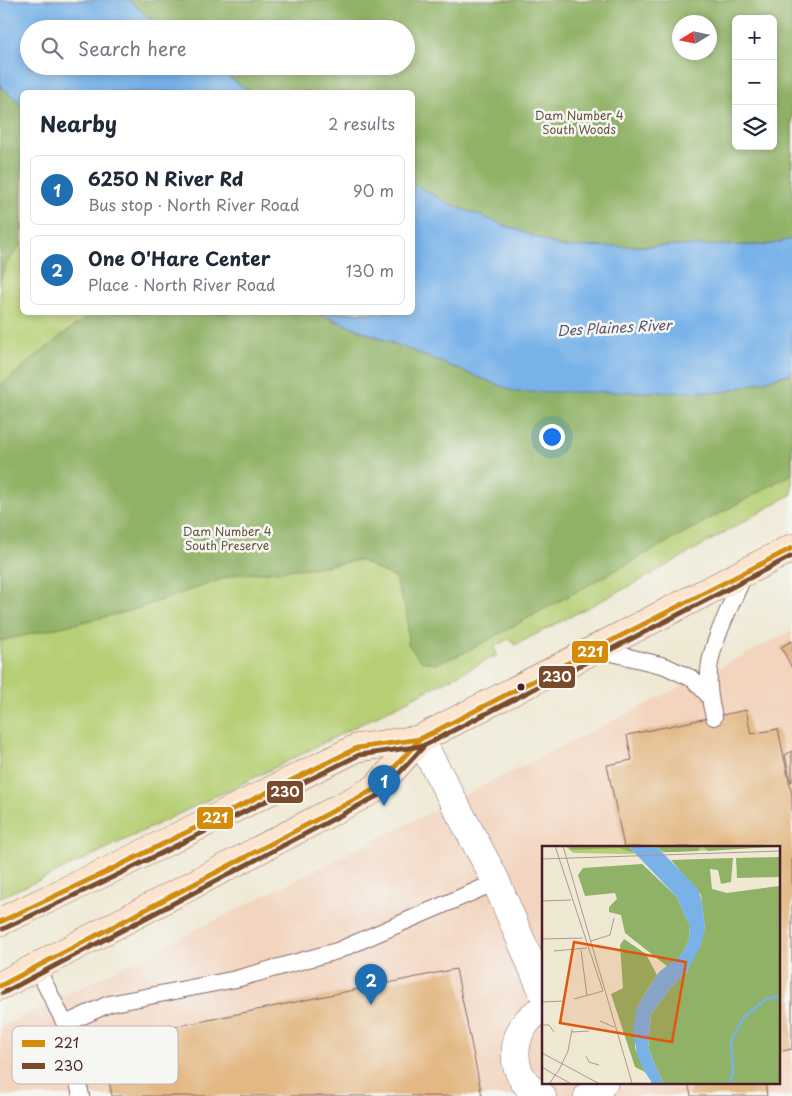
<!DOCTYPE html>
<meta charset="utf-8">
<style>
body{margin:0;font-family:"Playpen Sans",sans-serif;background:#f2f2f3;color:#1f2937}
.controls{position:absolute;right:15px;top:15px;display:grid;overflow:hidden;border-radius:8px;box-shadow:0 2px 8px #0003}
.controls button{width:45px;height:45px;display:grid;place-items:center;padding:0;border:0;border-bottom:1px solid #e0e1e3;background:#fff;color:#1f2937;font:25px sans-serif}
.compass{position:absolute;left:672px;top:15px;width:45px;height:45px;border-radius:50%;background:#fff;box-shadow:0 2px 8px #0003;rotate:260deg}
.you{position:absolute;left:551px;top:436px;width:18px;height:18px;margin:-12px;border:4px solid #fff;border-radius:50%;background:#1a73e8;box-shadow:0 0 0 8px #1a73e833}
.badge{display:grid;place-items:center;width:32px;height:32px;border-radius:50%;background:#1f6fb2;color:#fff;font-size:16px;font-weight:700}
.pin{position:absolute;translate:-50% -41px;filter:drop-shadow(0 1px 2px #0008)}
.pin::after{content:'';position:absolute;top:26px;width:18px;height:15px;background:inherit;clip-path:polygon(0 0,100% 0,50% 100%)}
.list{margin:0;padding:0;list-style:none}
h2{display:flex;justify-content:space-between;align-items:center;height:65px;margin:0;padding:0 20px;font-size:21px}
h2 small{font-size:16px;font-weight:400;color:#747a83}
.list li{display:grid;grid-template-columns:32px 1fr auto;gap:15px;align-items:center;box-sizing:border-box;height:70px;margin:0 10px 10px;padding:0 10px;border:1px solid #e0e1e3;border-radius:8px}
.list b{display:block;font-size:19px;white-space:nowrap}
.list p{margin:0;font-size:16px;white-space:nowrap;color:#747a83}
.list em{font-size:16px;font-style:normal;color:#747a83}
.icon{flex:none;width:28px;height:28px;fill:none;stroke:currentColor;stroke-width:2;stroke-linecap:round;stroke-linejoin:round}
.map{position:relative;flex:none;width:792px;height:1096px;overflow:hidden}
.search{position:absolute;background:#fff;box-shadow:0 2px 8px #0003;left:20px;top:20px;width:395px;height:55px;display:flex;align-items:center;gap:12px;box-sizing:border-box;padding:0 18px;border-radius:28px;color:#747a83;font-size:19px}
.panel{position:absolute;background:#fff;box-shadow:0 2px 8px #0003;left:20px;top:90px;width:395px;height:225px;border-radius:8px}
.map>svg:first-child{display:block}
.built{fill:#f3d4be;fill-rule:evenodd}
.green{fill:#b6cf74;stroke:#807750;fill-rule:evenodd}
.forest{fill:#90b266;stroke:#6d6848;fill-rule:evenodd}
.water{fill:#78b2e9;stroke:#61688a}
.building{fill:#e3b884}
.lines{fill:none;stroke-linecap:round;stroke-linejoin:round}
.lane-casing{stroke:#846666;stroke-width:18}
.street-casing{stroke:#846666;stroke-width:29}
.secondary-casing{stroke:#846666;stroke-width:29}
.lane{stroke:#fff;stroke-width:16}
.street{stroke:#fff;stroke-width:28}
.secondary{stroke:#fce5cf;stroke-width:28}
.bus-1-casing{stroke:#f6f6f2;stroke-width:9}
.bus-2-casing{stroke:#f6f6f2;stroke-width:9}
.bus-1{stroke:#d48b09;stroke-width:5}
.bus-2{stroke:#7a4b2a;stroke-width:5}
.bus-dot{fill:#4a1f2b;stroke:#f6f6f2;stroke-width:2}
.labels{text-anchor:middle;stroke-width:5;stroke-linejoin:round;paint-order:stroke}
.park-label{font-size:12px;fill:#6a5441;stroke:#f6f6f2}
.water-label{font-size:14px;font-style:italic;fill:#5a526e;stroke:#f6f6f2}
.inset-river{fill:none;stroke:#78b2e9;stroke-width:2.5}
.inset-road{fill:none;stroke:#ad9890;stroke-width:1}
.view{fill:#e0560e;fill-opacity:0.15;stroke:#e0560e;stroke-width:2.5}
.inset-edge{fill:none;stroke:#4a1f2b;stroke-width:2.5}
.key{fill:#f6f6f2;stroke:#c2b6b6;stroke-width:1}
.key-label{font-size:14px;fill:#4a1f2b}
.line-badge{stroke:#f6f6f2;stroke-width:2}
.badge-label{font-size:14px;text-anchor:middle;font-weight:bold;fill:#fff}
</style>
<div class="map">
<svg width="792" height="1096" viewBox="0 0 792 1096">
<rect width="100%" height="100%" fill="#f6f6f2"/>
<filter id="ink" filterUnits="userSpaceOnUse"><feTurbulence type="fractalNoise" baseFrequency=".02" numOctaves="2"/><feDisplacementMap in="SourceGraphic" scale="10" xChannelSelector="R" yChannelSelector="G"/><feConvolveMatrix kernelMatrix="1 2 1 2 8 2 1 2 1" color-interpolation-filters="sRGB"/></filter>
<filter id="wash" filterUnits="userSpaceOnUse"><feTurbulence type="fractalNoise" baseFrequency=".0096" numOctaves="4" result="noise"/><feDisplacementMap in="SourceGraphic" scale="20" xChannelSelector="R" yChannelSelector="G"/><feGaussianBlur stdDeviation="1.12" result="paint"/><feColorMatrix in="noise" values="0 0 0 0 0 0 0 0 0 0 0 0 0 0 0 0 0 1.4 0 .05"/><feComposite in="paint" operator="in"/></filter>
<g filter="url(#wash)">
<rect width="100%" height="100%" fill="#efe9d4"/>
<!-- built -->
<path class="built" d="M 792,631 L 792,1096 L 0,1096 L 0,1028 ZM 543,847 L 778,847 L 778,1082 L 543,1082 Z"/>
<!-- green -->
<path class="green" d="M 0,0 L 792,0 L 792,494 L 643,579 L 515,645 L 510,638 L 494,647 L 497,655 L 262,774 L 47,877 L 0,897 ZM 736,19 L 773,19 L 773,146 L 736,146 ZM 680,22 L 710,22 L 710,52 L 680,52 ZM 29,29 L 406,29 L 406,66 L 29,66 ZM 22,92 L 412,92 L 412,312 L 22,312 Z"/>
<!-- forest -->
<g class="forest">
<path d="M 129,0 L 792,0 L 792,239 L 766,245 L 562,247 L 447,203 L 413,184 L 412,92 L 251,92 L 213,66 L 406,66 L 406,29 L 161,29 ZM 736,19 L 773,19 L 773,146 L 736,146 ZM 680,22 L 710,22 L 710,52 L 680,52 Z"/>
<polygon points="0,85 22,105 22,243 5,266 0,281"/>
<polygon points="93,313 317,313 396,345 724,392 792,373 792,474 464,653 435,664 421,661 408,644 407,614 395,578 359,560 318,567 234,575 130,611 0,641 0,386 63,334"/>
</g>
<!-- water -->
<g class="water">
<polygon points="0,0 129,0 161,29 29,29 29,66 213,66 251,92 22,92 22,105 0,85"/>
<polygon points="413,184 447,203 562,247 766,245 792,239 792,373 724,392 516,392 317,313 412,312"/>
</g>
<g id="blocks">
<!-- building -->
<g class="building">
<polygon points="792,641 792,668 781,647"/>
<polygon points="746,710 751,734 778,729 792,795 792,1049 778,1052 778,847 624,847 607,765 632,760 627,735"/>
<polygon points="792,751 792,782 791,782 785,755"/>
<polygon points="456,969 482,1096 112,1096 101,1042"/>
<polygon points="688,1082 765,1082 767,1096 691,1096"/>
</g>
</g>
</g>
<g filter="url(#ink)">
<use href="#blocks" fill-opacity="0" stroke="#846666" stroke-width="1"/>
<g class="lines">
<!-- lane casing -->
<g class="lane-casing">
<g id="lane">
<polyline points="596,649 665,666 693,679 709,696"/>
<path d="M 714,717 C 710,702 708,686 709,671 C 710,644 735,597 746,571"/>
<polyline points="36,966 65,1024 81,1096"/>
<polyline points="65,1024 109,1004 236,979 337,951 496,882"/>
</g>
</g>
<!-- street casing -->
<g class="street-casing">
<g id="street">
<polyline points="420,739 494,877 543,992"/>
<path d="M 542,1096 C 505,1078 508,1026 543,1009"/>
<polyline points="588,1096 596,1092 604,1082"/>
</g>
</g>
<!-- secondary casing -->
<g class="secondary-casing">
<g id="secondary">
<polyline points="0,922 110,870 357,748 420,739 792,548"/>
<polyline points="0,986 375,789 420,739"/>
</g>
</g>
<!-- lane -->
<use href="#lane" class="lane"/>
<!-- street -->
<use href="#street" class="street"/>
<!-- secondary -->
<use href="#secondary" class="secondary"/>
<!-- bus-1 casing -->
<g class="bus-1-casing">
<g id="bus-1">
<polyline points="0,922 110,870 357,748 420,739 435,732"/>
<polyline points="0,986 375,789 420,739 792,548"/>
</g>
</g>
<!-- bus-2 casing -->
<g class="bus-2-casing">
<g id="bus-2">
<polyline points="3,929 113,877 359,755 422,746 438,739"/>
<polyline points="3,993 379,795 425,745 792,556"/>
</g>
</g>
<!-- bus-1 -->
<use href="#bus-1" class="bus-1"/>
<!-- bus-2 -->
<use href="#bus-2" class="bus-2"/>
</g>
</g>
<!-- markers -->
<circle class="bus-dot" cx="521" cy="687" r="4.5"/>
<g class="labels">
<!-- park labels -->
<g class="park-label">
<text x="579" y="120">Dam Number 4<tspan x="579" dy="14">South Woods</tspan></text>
<text x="227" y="536">Dam Number 4<tspan x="227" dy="14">South Preserve</tspan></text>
</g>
<!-- water labels -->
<g class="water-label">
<text transform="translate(614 328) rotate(-3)" y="5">Des Plaines River</text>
</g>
</g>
<!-- overview -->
<g transform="translate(542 846)">
<rect width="238" height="238" fill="#efe9d4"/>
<path d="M 23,0 L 237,0 L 238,1 L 85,8 L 31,7 Z" fill="#b6cf74"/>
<path d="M 27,0 L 86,0 L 92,7 L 77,2 L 29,4 ZM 114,0 L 158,0 L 158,1 L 156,5 L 130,6 L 122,6 ZM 237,0 L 166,5 L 162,1 ZM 237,11 L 237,31 L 195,32 L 194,12 ZM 191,12 L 189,36 L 179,38 L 176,24 L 168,23 L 170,43 L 185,47 L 237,40 L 237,237 L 121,237 L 106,202 L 109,168 L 130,140 L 145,126 L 163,83 L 159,49 L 129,14 ZM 97,15 L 134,50 L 148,80 L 147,94 L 140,108 L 126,121 L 83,87 L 79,69 L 67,66 L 67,61 L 75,53 L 73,47 L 43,50 L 36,29 L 41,22 L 100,18 ZM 82,93 L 104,108 L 115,129 L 95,161 L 93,202 L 103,226 L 93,221 L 69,148 L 81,142 L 78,99 Z" fill="#90b266"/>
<path d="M 86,0 L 116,2 L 156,43 L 160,56 L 163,83 L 159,99 L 145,126 L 130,140 L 109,168 L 106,202 L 121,237 L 110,237 L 103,226 L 95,209 L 91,182 L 95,161 L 117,126 L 140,108 L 147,94 L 148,80 L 134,50 Z" fill="#78b2e9"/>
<path class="inset-river" d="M 188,237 L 191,226 L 189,195 L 202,171 L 224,153 L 238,150"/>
<path class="inset-road" d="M 13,0 L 61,145M 21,0 L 90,237M 0,13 L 238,5M 0,55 L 29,54M 0,93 L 41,92M 49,95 L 68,89 L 72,72M 39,104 L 45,150M 12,105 L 45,102M 32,153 L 61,145M 0,156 L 22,155M 58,175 L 72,181M 0,179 L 7,179 L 12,186M 30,186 L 47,185M 0,207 L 56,237M 44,210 L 47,216 L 57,219M 0,221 L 13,229 L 17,224 L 26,205 L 30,183M 8,237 L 13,229 L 28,237"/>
<path class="view" d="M 32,96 L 144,116 L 130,196 L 18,177 Z"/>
<rect width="238" height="238" class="inset-edge"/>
</g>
<!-- legend -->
<rect x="12" y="1026" width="166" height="58" rx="8" class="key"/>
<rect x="22" y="1040" width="23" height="7" fill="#d48b09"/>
<rect x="22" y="1063" width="23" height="6" fill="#7a4b2a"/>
<g class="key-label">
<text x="54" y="1048">221</text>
<text x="54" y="1071">230</text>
</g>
<g class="line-badge">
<rect x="571" y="640" width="38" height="24" rx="5" fill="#d48b09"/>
<rect x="538" y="665" width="38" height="24" rx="5" fill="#7a4b2a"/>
<rect x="266" y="780" width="38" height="24" rx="5" fill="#7a4b2a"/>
<rect x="196" y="806" width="38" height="24" rx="5" fill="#d48b09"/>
</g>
<g class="badge-label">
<text x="590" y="657">221</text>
<text x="557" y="682">230</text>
<text x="285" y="797">230</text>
<text x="215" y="823">221</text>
</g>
</svg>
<div class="controls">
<button>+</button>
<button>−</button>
<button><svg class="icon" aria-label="layers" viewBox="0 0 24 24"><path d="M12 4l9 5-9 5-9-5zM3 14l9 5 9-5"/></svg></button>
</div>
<svg class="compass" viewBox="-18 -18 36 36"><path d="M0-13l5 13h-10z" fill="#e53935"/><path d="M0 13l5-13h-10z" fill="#747a83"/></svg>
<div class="you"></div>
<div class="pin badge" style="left:384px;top:806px">1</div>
<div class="pin badge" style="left:371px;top:1005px">2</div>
<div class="search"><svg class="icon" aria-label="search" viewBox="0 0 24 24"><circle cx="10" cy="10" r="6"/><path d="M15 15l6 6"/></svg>Search here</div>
<section class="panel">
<h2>Nearby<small>2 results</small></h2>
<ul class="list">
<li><span class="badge">1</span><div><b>6250 N River Rd</b><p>Bus stop · North River Road</p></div><em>90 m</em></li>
<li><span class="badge">2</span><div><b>One O'Hare Center</b><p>Place · North River Road</p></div><em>130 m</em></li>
</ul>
</section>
</div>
